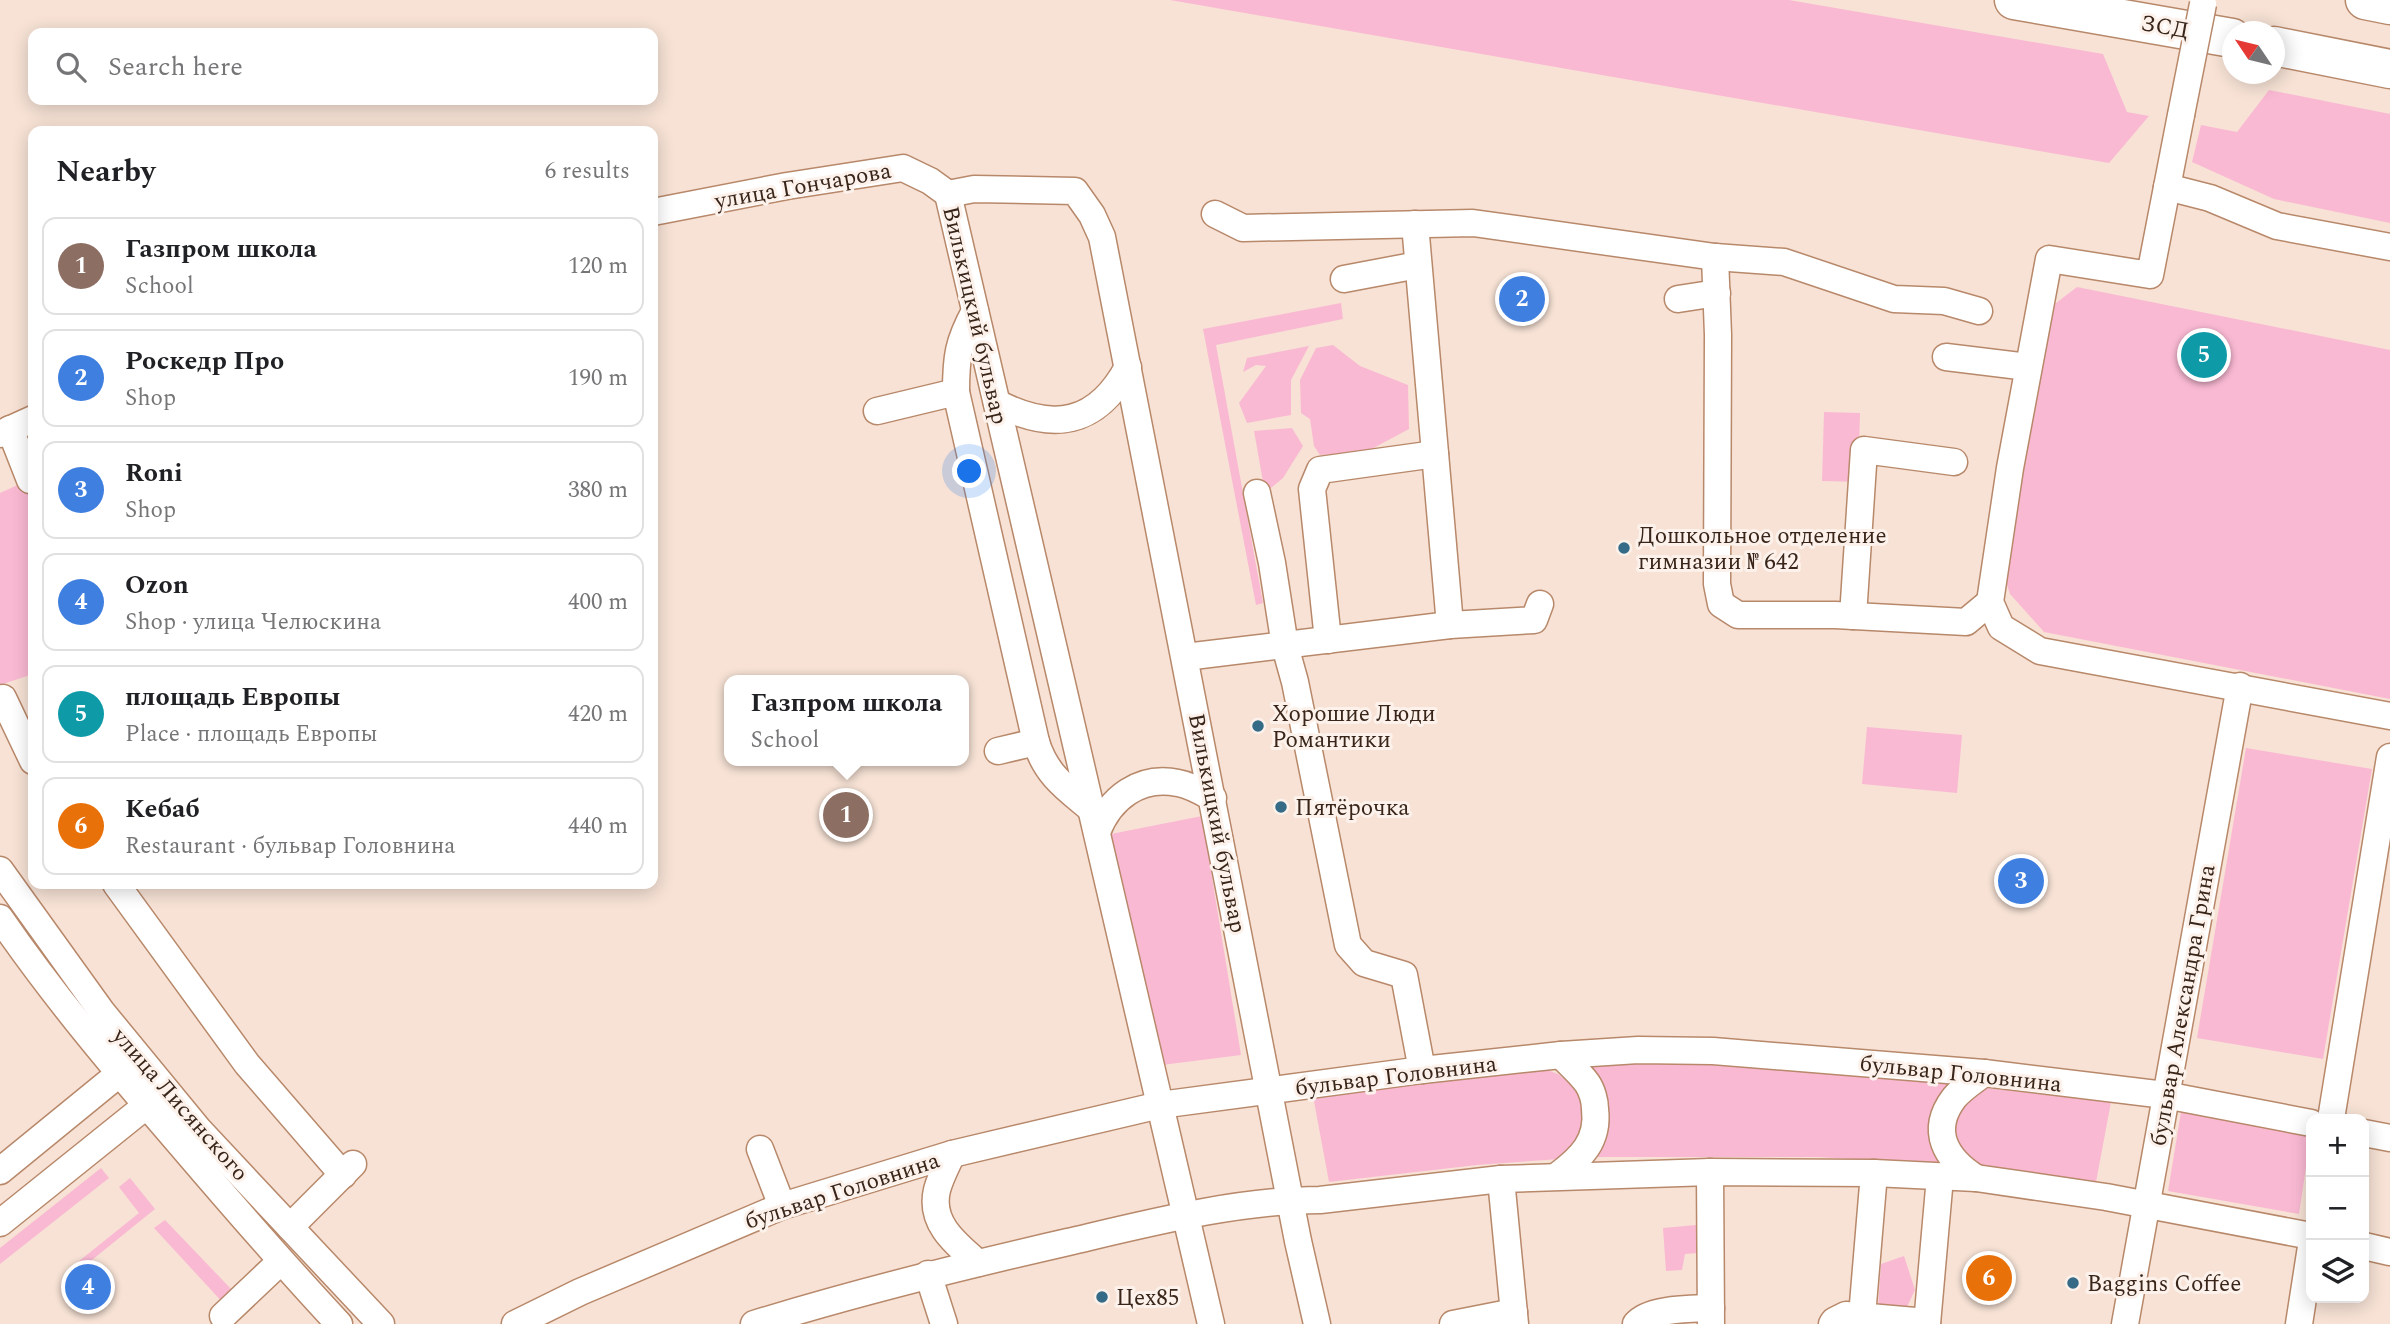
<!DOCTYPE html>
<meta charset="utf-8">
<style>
body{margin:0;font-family:Spectral,serif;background:#f2f2f2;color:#202124}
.controls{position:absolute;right:21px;bottom:21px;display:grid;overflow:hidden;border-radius:14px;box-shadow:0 4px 18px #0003}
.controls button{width:63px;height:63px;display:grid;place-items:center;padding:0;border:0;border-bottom:2px solid #e0e0e0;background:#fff;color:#202124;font:35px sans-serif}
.compass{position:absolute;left:2222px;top:21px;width:63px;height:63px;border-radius:50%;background:#fff;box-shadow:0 4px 18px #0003;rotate:305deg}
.you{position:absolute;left:970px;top:472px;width:24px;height:24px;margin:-18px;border:5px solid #fff;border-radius:50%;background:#1a73e8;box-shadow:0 0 0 10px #1a73e833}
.badge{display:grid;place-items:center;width:46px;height:46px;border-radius:50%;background:#0b8043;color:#fff;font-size:23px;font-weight:700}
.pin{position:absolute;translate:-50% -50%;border:4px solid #fff;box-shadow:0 2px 7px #0006}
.popup{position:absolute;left:724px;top:675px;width:245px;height:91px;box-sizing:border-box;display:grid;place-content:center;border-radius:14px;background:#fff;filter:drop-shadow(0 2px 5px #0005);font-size:23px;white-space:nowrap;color:#757577}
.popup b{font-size:26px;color:#202124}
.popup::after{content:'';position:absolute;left:50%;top:100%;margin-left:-14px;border:14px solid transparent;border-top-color:#fff}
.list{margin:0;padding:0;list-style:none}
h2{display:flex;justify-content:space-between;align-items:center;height:91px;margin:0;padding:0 28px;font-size:30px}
h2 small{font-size:23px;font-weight:400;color:#757577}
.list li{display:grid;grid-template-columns:46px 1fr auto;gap:21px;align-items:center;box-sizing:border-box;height:98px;margin:0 14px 14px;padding:0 14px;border:2px solid #e0e0e0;border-radius:14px}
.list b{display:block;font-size:26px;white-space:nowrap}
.list p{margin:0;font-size:23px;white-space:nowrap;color:#757577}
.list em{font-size:23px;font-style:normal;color:#757577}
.icon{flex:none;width:38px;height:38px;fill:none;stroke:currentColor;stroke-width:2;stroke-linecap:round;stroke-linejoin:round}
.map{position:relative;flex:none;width:2390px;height:1324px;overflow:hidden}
.search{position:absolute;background:#fff;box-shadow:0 4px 18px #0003;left:28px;top:28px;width:630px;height:77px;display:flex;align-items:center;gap:18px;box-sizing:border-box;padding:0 24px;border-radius:14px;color:#757577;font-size:26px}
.panel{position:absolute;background:#fff;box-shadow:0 4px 18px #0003;left:28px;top:126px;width:630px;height:763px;border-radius:14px}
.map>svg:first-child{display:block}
.green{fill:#fab9d3}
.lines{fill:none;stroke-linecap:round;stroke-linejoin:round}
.minor-casing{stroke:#b8886a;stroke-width:29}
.highway-casing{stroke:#b8886a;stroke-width:41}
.minor{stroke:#fff;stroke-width:26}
.highway{stroke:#fff;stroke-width:38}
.minor-bridge-casing{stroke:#b8886a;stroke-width:29;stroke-linecap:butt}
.minor-bridge{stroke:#fff;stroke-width:26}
.poi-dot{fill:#356b86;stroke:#fcf2eb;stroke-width:2.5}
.labels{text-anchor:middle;stroke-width:6;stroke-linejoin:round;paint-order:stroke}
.street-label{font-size:23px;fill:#392519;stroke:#fcf2eb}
.poi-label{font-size:23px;fill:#392519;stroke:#fcf2eb;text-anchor:start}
</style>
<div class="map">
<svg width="2390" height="1324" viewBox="0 0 2390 1324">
<rect width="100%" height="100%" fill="#f7e2d5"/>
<!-- green -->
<g class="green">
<polygon points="1170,0 1789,0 2103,54 2127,112 2149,116 2109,163"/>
<polygon points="2269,90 2390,114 2390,223 2274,199 2192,162 2201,125 2237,132"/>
<polygon points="2077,287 2390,350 2390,699 2044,632 2010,594 2001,567 2052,306"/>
<polygon points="1341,303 1343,319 1216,345 1263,603 1256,605 1203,329"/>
<polygon points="1333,345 1360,366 1408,385 1409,429 1366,452 1320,455 1314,446 1310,419 1301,413 1300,380 1316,348"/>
<polygon points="1309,346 1291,380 1291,415 1247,423 1239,403 1266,366 1256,365 1243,372 1247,358"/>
<polygon points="1824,412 1860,413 1858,482 1822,481"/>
<polygon points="1292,428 1303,446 1283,478 1265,493 1254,431"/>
<polygon points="33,478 33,674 0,685 0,493"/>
<polygon points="1867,727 1962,735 1957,793 1862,784"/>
<polygon points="2246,748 2372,769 2323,1059 2197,1038"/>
<polygon points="1202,816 1241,1055 1162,1065 1111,834"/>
<path d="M 1668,1063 L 1803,1069 L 1951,1084 C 1924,1110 1922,1133 1942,1165 L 1819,1157 L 1593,1157 L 1582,1065 Z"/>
<polygon points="1542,1068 1558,1074 1571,1084 1580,1099 1583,1116 1581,1132 1573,1147 1560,1159 1477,1165 1329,1182 1313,1096"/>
<polygon points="1986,1088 2111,1102 2096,1182 1978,1169 1956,1152 1954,1112 1972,1092"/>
<polygon points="2181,1112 2311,1134 2299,1214 2168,1191"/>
<polygon points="101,1168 109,1178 0,1264 0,1248"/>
<polygon points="130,1178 155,1209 77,1272 73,1266 139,1213 119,1187"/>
<polygon points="165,1220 232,1290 225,1305 154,1228"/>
<polygon points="1696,1225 1698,1253 1685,1254 1682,1270 1666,1271 1663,1228"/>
<polygon points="1904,1256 1915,1290 1905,1311 1878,1308 1881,1264"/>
</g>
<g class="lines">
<!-- minor casing -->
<g class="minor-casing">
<g id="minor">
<polyline points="2181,115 2150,275 2049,259 2010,468 1990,602 2001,627 2040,651 2390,716"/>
<polyline points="2167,187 2210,198 2277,226 2390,247"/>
<polyline points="948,194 974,189 1075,191 1092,215 1102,237 1298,1241 1317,1324"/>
<polyline points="948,194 1211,1324"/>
<polyline points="653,212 787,186 903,168 930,181 948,194"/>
<polyline points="1215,214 1243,228 1473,223 1715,257 1784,262 1894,299 1944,301 1979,311"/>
<polyline points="1415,224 1450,625"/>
<polyline points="1715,257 1718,335 1717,584 1721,604 1738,615 1835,615 1966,622 1990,602"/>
<polyline points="1344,279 1418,265"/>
<polyline points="1678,299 1717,293"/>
<path d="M 975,311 C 958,342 956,357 956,392 L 1036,742 C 1046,775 1066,788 1091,809"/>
<polyline points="1946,357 2028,367"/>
<path d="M 997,403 C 1053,432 1097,425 1128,367"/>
<polyline points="877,411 956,392"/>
<polyline points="10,429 30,480"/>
<polyline points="0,434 33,419"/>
<polyline points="1257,493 1272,563 1285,646 1295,682 1348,945 1364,963 1404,975 1422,1070"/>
<polyline points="1853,616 1864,450 1954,462"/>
<polyline points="1328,640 1312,489 1320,470 1435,454"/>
<polyline points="1185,657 1450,625 1534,620 1540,604"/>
<polyline points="0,699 3,698 33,761"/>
<polyline points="998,751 1036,742"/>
<path d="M 1097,832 C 1110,798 1140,775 1178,783 C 1190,785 1202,792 1213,798"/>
<polyline points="0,870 102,1012 199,1130 381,1324"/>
<polyline points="116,884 247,1064 343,1175"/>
<path d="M 0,918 C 55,998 117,1071 180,1144 C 232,1205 284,1265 339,1324"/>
<polyline points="2331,1119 2390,757"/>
<polyline points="2364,1133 2390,1138"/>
<polyline points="760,1149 782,1206"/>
<path d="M 952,1154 C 947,1165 940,1178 937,1190 C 929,1223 956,1244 978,1263"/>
<polyline points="0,1171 120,1073 135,1074"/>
<polyline points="1710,1172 1711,1324"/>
<path d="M 1557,1176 C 1581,1158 1599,1141 1595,1109 C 1595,1101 1592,1090 1587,1083 C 1580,1073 1569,1064 1561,1055"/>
<path d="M 1976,1178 C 1946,1159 1929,1131 1954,1098 C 1962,1088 1974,1081 1984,1073"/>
<polyline points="1501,1179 1515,1324"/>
<polyline points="0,1223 147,1105 150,1089"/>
<polyline points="290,1227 353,1164"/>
<polyline points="2364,1246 2390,1252"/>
<polyline points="928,1274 944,1324"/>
<polyline points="223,1316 281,1261"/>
<polyline points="1862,1316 1874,1173"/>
<polyline points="515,1324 580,1292 782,1206 952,1154 1160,1105 1422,1070 1561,1055 1638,1050 1713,1051 1984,1073 2165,1095 2311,1123"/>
<path d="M 754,1324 C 858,1292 963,1266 1068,1242 C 1149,1223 1238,1200 1320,1200 L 1501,1179 L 1710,1172 L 1874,1173 L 1976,1178 L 2106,1197 L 2311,1236"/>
<polyline points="1453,1324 1514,1312"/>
<path d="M 1636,1324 C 1649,1308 1691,1309 1711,1308"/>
<polyline points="1832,1324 1834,1321 1846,1315 1927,1322"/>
<polyline points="1927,1324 1940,1177"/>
<polyline points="2125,1324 2240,686"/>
<polyline points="2299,1324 2311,1247"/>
</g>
</g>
<!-- highway casing -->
<g class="highway-casing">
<g id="highway">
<polyline points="2014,0 2232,38"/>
<polyline points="2365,0 2390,5"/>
<polyline points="2274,46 2390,69"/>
</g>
</g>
<!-- minor -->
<use href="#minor" class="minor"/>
<!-- highway -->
<use href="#highway" class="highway"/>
<!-- minor-bridge casing -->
<g class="minor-bridge-casing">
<polyline id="minor-bridge" points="2181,115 2203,4"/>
</g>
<!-- minor-bridge -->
<use href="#minor-bridge" class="minor-bridge"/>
</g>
<!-- markers -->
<g class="poi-dot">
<circle cx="1624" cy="548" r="7"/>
<circle cx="1258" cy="726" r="7"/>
<circle cx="1281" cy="807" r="7"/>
<circle cx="2073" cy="1283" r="7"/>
<circle cx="1102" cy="1297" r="7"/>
</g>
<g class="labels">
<!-- street labels -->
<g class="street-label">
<text transform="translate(2165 26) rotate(10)" y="8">ЗСД</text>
<text transform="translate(803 185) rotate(-10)" y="8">улица Гончарова</text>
<text transform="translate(976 315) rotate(77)" y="8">Вилькицкий бульвар</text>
<text transform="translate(1218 823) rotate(79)" y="8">Вилькицкий бульвар</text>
<text transform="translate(2182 1005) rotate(-80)" y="8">бульвар Александра Грина</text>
<text transform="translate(1961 1073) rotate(6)" y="8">бульвар Головнина</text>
<text transform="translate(1396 1075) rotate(-7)" y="8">бульвар Головнина</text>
<text transform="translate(181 1104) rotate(49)" y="8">улица Лисянского</text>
<text transform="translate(842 1190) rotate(-18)" y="8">бульвар Головнина</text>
</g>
<!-- poi labels -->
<g class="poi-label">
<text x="1638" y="543">Дошкольное отделение<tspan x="1638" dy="26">гимназии № 642</tspan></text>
<text x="1272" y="721">Хорошие Люди<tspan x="1272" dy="26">Романтики</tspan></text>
<text x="1295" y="815">Пятёрочка</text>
<text x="2087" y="1291">Baggins Coffee</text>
<text x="1116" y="1305">Цех85</text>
</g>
</g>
</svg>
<div class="controls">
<button>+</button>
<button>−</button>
<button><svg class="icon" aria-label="layers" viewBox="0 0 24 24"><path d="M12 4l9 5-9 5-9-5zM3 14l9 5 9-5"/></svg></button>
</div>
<svg class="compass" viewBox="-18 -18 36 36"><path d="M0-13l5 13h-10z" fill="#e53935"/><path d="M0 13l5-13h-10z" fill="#757577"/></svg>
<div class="you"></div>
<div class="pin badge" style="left:846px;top:815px;background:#8d6e63">1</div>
<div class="popup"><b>Газпром школа</b>School</div>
<div class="pin badge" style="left:1522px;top:299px;background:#3f7fe0">2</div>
<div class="pin badge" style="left:2021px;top:881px;background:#3f7fe0">3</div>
<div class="pin badge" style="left:88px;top:1287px;background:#3f7fe0">4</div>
<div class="pin badge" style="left:2204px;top:355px;background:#0f9aa8">5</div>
<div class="pin badge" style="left:1989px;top:1278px;background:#e8710a">6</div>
<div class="search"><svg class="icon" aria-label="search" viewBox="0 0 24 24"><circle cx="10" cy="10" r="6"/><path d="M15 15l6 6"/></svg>Search here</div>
<section class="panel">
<h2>Nearby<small>6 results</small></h2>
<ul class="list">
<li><span class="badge" style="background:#8d6e63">1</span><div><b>Газпром школа</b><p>School</p></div><em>120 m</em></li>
<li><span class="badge" style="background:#3f7fe0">2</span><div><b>Роскедр Про</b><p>Shop</p></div><em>190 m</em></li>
<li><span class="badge" style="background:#3f7fe0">3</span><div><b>Roni</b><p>Shop</p></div><em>380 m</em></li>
<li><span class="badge" style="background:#3f7fe0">4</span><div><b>Ozon</b><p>Shop · улица Челюскина</p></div><em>400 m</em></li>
<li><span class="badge" style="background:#0f9aa8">5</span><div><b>площадь Европы</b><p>Place · площадь Европы</p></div><em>420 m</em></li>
<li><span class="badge" style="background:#e8710a">6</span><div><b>Кебаб</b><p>Restaurant · бульвар Головнина</p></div><em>440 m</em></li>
</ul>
</section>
</div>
